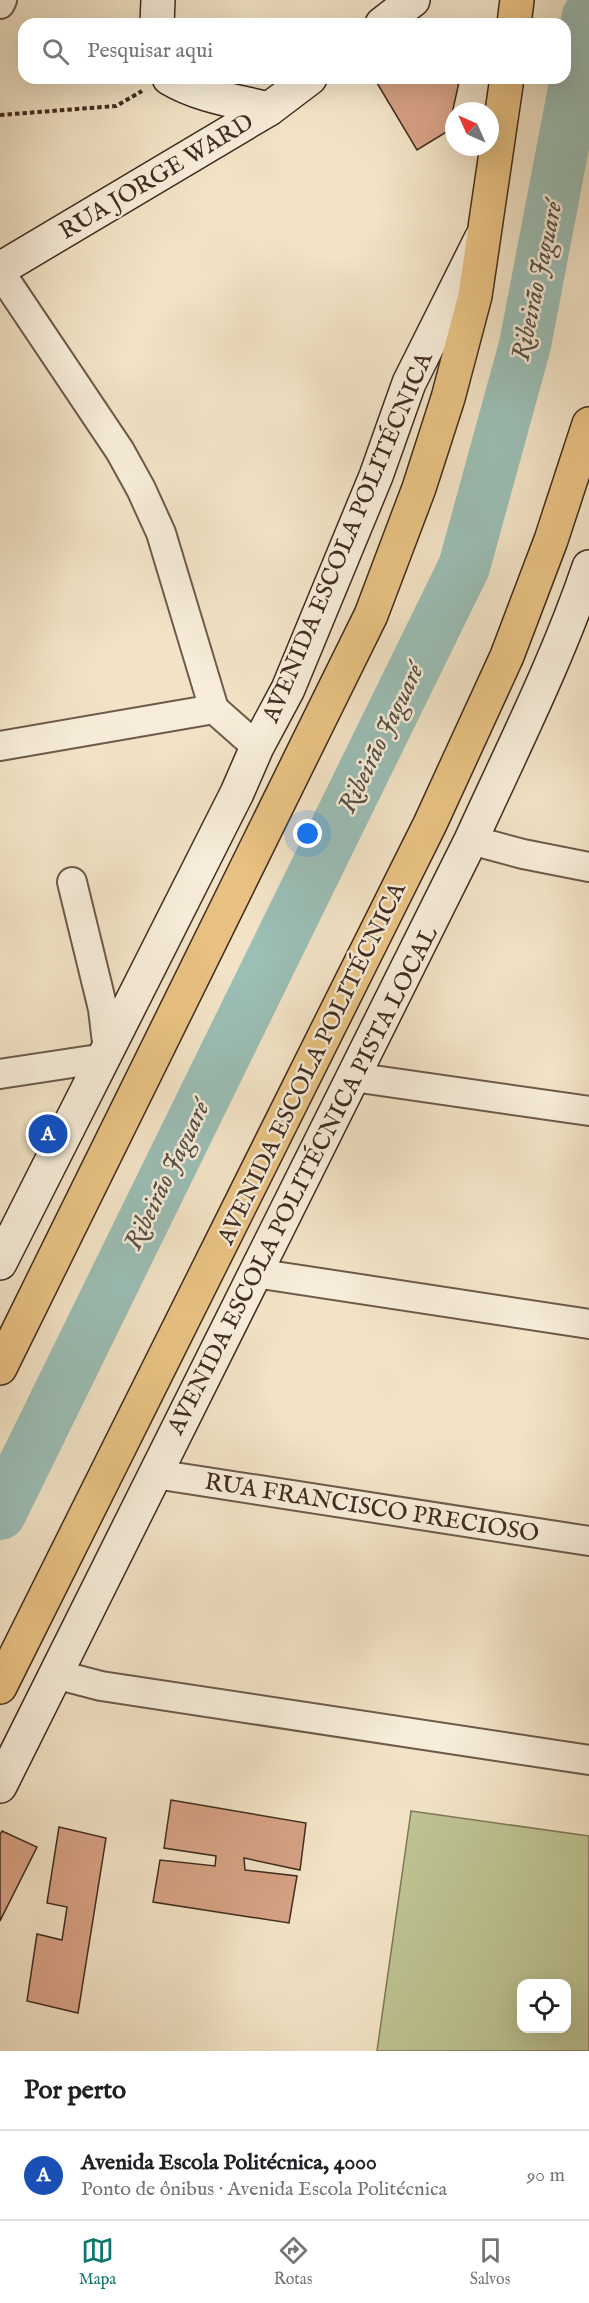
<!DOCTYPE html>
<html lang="pt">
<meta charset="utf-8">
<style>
body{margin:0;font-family:"IM FELL English",serif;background:#f2f2f2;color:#202124}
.controls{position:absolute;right:18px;bottom:18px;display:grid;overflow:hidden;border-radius:12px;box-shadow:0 6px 24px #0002}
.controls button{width:54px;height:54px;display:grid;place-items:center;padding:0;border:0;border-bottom:2px solid #e0e0e0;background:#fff;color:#202124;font:30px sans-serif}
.compass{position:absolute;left:445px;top:102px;width:54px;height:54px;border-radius:50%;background:#fff;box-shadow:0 6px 24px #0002;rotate:315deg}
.you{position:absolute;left:308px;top:834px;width:21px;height:21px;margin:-15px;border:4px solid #fff;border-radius:50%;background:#1a73e8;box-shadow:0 0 0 9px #1a73e833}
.badge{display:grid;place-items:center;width:39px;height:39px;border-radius:50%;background:#0f766e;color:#fff;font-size:20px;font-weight:700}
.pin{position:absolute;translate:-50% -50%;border:3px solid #fff;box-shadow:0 2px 6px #0006}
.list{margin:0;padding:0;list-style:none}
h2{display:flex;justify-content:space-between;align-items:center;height:78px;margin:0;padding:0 24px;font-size:26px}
h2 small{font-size:20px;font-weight:400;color:#757577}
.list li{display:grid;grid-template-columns:39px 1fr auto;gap:18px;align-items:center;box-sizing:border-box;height:90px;padding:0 24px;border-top:2px solid #e0e0e0}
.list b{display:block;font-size:22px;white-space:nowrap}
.list p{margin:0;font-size:20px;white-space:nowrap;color:#757577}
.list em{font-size:20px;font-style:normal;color:#757577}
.icon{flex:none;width:33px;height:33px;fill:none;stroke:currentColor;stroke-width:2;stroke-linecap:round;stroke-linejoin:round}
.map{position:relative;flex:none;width:589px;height:2051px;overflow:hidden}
.search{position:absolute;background:#fff;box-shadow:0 6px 24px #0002;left:18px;right:18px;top:18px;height:66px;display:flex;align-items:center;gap:15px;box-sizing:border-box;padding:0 21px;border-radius:18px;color:#757577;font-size:22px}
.sheet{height:168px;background:#fff}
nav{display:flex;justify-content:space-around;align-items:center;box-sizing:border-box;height:84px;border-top:2px solid #e0e0e0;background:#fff;font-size:16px;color:#757577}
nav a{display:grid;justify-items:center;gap:3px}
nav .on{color:#0f766e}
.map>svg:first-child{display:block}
.green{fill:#bec392;stroke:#80785a;stroke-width:1.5;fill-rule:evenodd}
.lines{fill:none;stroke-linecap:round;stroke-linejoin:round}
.river{stroke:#9bbeb5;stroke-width:52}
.building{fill:#d7a285;stroke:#412c21;stroke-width:1.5}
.street-casing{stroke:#6d5a4a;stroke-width:32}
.secondary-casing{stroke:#412c21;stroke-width:36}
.highway-casing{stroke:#412c21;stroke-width:36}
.path{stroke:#412c21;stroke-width:4;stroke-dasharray:4.5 3;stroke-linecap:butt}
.street{stroke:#f7edda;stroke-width:28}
.secondary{stroke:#f7edda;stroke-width:33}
.highway{stroke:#e9c283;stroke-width:33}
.labels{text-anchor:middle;stroke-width:5;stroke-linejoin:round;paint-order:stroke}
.street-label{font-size:24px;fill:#412c21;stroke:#f7edda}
.water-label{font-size:26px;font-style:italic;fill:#585046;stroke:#f7edda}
</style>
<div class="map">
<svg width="589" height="2051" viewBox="0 0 589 2051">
<rect width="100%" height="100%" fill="#f2e3c6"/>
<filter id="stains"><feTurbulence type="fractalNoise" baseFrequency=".00333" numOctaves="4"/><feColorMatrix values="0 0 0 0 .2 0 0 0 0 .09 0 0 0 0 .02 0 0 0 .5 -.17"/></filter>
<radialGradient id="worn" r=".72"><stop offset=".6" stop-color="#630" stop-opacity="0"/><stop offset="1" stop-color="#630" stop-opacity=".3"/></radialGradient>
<!-- green -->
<path class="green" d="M 411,1811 L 589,1836 L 589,2051 L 377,2051 ZM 522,1984 L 566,1984 L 566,2028 L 522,2028 Z"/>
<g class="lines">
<!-- river -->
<polyline class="river" points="0,1514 464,567 525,345 588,16"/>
</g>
<!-- building -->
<g class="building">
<polygon points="374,78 460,78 448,131 417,150"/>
<polygon points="171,1800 306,1823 300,1870 244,1858 245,1870 297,1876 289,1923 153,1902 160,1860 215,1866 216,1856 164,1848"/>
<polygon points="59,1827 106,1838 78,2013 27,2001 37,1934 62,1940 67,1907 47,1903"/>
<polygon points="2,1831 37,1847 0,1921 0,1835"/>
</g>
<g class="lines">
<!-- street casing -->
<g class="street-casing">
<g id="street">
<polyline points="0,4 2,0"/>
<polyline points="0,272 120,451 141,489 161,533 214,709 0,746"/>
<polyline points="214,709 257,747"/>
<polyline points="471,840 523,854 589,867"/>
<polyline points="72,882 103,1009 108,1051"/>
<polyline points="0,1074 105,1058"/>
<polyline points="353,1077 589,1111"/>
<polyline points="255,1273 589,1324"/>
<polyline points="155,1474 589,1541"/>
<polyline points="55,1674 101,1686 589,1760"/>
</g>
</g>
<!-- secondary casing -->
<g class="secondary-casing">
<g id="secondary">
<polyline points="157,24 158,0"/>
<polyline points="382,24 413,0"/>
<path d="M 169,78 C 199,96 236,101 269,109"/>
<polyline points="0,269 269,109 310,78"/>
<polyline points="0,1263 237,793 257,747 288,689 376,476 409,383 481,239"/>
<path d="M 0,1786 L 471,840 C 512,750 557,661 589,567"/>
</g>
</g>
<!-- highway casing -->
<g class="highway-casing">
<g id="highway">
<polyline points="514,24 517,0"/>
<polyline points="0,1368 371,615 419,488 448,398 475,296 507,78"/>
<polyline points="0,1687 430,824 507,656 551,540 589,424"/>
</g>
</g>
<!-- path -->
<polyline class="path" points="0,115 116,106 142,91"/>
<!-- street -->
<use href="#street" class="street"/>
<!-- secondary -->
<use href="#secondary" class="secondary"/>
<!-- highway -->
<use href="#highway" class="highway"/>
</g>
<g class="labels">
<!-- street labels -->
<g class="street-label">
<text transform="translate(156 176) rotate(-31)" y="8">RUA JORGE WARD</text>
<text transform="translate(347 537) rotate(-67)" y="8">AVENIDA ESCOLA POLITÉCNICA</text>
<text transform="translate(311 1063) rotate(-64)" y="8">AVENIDA ESCOLA POLITÉCNICA</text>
<text transform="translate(302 1180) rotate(-63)" y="8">AVENIDA ESCOLA POLITÉCNICA PISTA LOCAL</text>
<text transform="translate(372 1507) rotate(9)" y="8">RUA FRANCISCO PRECIOSO</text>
</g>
<!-- water labels -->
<g class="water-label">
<text transform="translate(536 281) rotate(-78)" y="9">Ribeirão Jaguaré</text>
<text transform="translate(380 738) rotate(-64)" y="9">Ribeirão Jaguaré</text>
<text transform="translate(166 1175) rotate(-64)" y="9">Ribeirão Jaguaré</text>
</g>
</g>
<rect width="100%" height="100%" filter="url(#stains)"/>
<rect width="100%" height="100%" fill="url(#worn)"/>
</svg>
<div class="controls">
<button><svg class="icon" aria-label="locate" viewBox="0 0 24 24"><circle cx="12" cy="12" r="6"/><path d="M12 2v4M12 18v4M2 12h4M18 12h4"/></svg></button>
</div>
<svg class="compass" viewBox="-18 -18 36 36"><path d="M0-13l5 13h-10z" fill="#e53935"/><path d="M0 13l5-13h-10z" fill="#757577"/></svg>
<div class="you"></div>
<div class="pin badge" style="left:48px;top:1134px;background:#1a4fb4">A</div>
<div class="search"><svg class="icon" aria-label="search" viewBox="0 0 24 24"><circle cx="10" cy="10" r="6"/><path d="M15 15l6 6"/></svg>Pesquisar aqui</div>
</div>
<section class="sheet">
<h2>Por perto<small></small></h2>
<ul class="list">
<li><span class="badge" style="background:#1a4fb4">A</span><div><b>Avenida Escola Politécnica, 4000</b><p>Ponto de ônibus · Avenida Escola Politécnica</p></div><em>90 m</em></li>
</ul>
</section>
<nav>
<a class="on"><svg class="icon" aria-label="map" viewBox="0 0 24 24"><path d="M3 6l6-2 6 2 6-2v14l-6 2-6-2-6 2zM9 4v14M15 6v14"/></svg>Mapa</a>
<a><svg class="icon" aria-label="directions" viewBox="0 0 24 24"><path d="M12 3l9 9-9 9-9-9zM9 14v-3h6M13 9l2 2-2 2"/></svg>Rotas</a>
<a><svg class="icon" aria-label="saved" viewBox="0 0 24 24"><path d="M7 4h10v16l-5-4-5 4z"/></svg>Salvos</a>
</nav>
